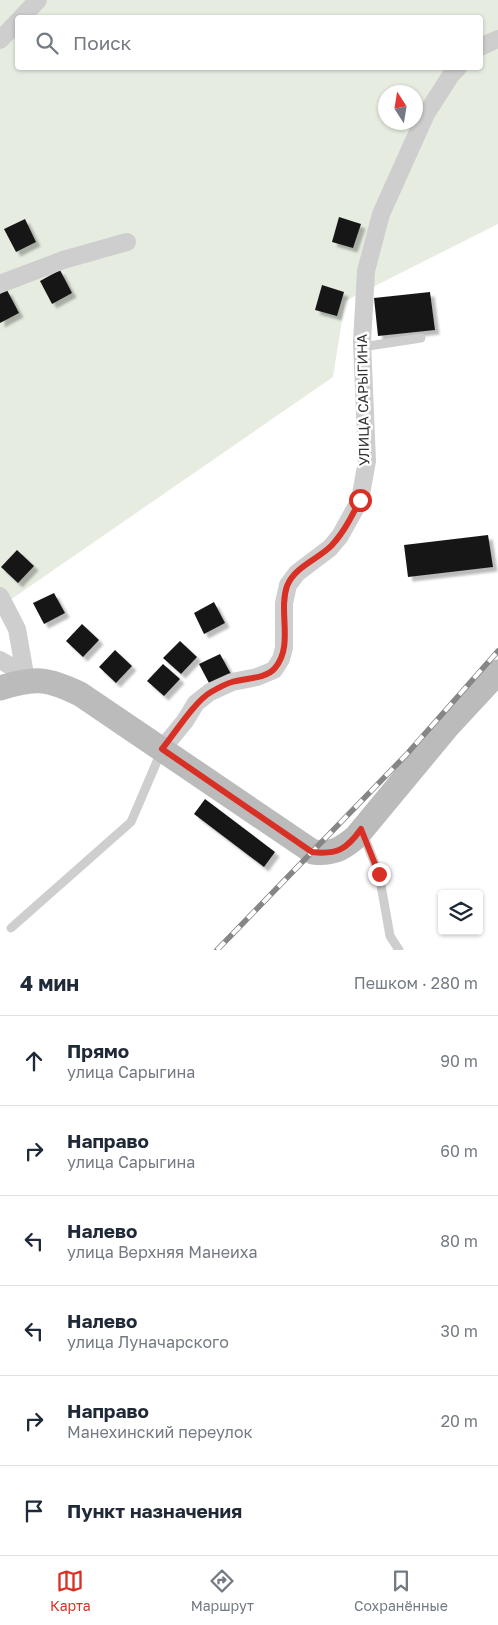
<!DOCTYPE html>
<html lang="ru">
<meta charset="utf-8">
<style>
body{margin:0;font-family:"Golos Text",sans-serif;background:#f2f2f3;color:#1f2937}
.controls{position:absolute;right:15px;bottom:15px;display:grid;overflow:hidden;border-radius:5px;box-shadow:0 1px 4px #0004}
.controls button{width:45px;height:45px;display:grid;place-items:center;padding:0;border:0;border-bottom:1px solid #e0e1e3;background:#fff;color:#1f2937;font:25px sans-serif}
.compass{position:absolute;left:378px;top:85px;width:45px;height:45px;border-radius:50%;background:#fff;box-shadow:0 1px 4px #0004;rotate:348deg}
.stop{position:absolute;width:15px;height:15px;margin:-11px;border:4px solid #d93025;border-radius:50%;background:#fff}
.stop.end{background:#d93025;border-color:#fff;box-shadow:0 1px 5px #0008}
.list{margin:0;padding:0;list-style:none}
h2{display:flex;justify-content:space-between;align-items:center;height:65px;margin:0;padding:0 20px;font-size:21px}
h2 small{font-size:16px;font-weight:400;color:#747a83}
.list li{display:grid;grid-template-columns:32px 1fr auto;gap:15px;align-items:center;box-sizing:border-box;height:90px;padding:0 20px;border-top:1px solid #e0e1e3}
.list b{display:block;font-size:19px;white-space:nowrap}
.list p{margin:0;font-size:16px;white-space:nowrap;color:#747a83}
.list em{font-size:16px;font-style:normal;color:#747a83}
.icon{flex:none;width:28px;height:28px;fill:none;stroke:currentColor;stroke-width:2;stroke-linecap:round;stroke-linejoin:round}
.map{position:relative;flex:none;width:498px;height:950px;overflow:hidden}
.search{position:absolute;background:#fff;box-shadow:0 1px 4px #0004;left:15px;right:15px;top:15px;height:55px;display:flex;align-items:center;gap:12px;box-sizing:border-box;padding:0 18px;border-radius:5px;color:#747a83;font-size:19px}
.sheet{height:605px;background:#fff}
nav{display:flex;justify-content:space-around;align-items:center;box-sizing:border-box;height:70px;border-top:1px solid #e0e1e3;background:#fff;font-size:14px;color:#747a83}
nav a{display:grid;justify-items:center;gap:2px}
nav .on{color:#d93025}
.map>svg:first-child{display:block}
.green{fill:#e6ede0;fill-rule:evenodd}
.building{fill:#181818;filter:url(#shadow)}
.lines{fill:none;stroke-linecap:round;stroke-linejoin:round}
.lane{stroke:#cecece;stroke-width:9}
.street{stroke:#cecece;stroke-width:18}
.secondary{stroke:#bbb;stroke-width:25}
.rail-casing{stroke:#868686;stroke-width:5.5}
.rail{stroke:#fff;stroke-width:4;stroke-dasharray:11;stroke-linecap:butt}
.route{stroke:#d93025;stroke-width:6}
.labels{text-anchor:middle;stroke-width:5;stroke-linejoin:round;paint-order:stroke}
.street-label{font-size:14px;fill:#313131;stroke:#fff}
</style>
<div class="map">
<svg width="498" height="950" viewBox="0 0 498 950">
<defs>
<filter id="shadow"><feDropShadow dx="4.5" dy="4.5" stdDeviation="1" flood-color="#0004"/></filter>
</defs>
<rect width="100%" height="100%" fill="#fff"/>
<!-- green -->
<path class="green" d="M 0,0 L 498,0 L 498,224 L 345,301 L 333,377 L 0,607 ZM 18,18 L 480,18 L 480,68 L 18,68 ZM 386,92 L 416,92 L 416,122 L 386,122 Z"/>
<!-- building -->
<g class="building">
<polygon points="339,217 361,224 353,248 332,242"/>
<polygon points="25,219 36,242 16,252 4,229"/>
<polygon points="60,270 72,293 52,304 40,281"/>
<polygon points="322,285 344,292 337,316 315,310"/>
<polygon points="7,290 19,313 0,323 0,294"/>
<polygon points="430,292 435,330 378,336 374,298"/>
<polygon points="488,535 493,567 408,577 404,545"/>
<polygon points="17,550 34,566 18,583 1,567"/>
<polygon points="54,593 65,613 44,624 33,603"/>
<polygon points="214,602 225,623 204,634 194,613"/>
<polygon points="82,624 99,640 83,657 66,641"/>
<polygon points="180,641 197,657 181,674 163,658"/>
<polygon points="115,650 132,666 116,683 99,667"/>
<polygon points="220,654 231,674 210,685 199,664"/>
<polygon points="163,664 180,679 164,696 147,681"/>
<polygon points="205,799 275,852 264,867 194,814"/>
</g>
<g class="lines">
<!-- lane -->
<g class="lane">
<polyline points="362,347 421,338"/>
<polyline points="363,834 379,874 390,936 399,950"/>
<polyline points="11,928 131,822 161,752"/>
</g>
<!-- street -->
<g class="street">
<polyline points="21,18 38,0"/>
<polyline points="0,40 18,21"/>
<polyline points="480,47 498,39"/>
<polyline points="0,284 63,260 127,242"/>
<polyline points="0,596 17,629 25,674"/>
<polyline points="0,660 30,677"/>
<polyline points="162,749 185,721 196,703 210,692 232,682 257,677 274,670 281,659 284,648 284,603 288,585 297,573 330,548 340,536 360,500 367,461 362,342 366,271 381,214 426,114 451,75 458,68"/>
</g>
<!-- secondary -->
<path class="secondary" d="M 0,688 C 35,677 47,678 80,694 L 313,852 C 332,854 341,850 356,837 L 448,726 L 498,672"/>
<!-- rail casing -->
<g class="rail-casing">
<polyline id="rail" points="217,950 406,755 498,651"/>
</g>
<!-- rail -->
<use href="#rail" class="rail"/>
</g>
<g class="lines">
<!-- route -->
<path class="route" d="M 360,500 C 352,516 344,532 332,545 C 319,559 295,566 287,586 C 278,612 294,646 275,668 C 266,679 245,678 232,682 C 225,684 218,688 211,692 C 195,701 175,733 162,749 L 312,852 C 337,855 347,849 361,829 L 379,874"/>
</g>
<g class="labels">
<!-- street labels -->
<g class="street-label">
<text transform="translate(363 400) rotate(-91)" y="5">УЛИЦА САРЫГИНА</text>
</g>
</g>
</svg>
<div class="controls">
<button><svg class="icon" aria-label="layers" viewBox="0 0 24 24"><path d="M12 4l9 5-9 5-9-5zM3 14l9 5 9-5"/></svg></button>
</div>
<svg class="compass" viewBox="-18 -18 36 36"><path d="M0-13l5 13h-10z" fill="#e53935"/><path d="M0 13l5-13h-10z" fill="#747a83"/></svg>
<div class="stop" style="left:360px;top:500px"></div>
<div class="stop end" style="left:379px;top:874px"></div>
<div class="search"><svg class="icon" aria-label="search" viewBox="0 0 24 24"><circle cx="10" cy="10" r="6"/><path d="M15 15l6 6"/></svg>Поиск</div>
</div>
<section class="sheet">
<h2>4 мин<small>Пешком · 280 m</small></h2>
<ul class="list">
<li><svg class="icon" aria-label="ahead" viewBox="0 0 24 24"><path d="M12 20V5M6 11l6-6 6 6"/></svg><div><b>Прямо</b><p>улица Сарыгина</p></div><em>90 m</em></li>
<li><svg class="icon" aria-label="right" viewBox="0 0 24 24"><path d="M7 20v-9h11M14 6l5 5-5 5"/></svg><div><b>Направо</b><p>улица Сарыгина</p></div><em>60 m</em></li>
<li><svg class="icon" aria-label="left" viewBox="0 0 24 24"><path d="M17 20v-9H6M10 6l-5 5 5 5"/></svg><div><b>Налево</b><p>улица Верхняя Манеиха</p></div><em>80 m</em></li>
<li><svg class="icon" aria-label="left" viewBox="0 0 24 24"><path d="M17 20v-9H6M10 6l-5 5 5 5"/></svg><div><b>Налево</b><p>улица Луначарского</p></div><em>30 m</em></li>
<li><svg class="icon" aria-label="right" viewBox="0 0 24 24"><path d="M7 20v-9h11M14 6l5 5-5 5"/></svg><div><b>Направо</b><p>Манехинский переулок</p></div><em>20 m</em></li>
<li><svg class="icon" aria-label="arrive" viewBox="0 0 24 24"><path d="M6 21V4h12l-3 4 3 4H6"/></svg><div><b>Пункт назначения</b></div></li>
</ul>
</section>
<nav>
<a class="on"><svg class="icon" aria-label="map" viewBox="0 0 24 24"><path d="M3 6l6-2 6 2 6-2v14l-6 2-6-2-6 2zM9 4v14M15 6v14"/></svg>Карта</a>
<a><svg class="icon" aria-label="directions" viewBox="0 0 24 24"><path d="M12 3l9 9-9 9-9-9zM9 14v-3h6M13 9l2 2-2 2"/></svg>Маршрут</a>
<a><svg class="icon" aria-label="saved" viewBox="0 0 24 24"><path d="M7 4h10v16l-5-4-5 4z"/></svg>Сохранённые</a>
</nav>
